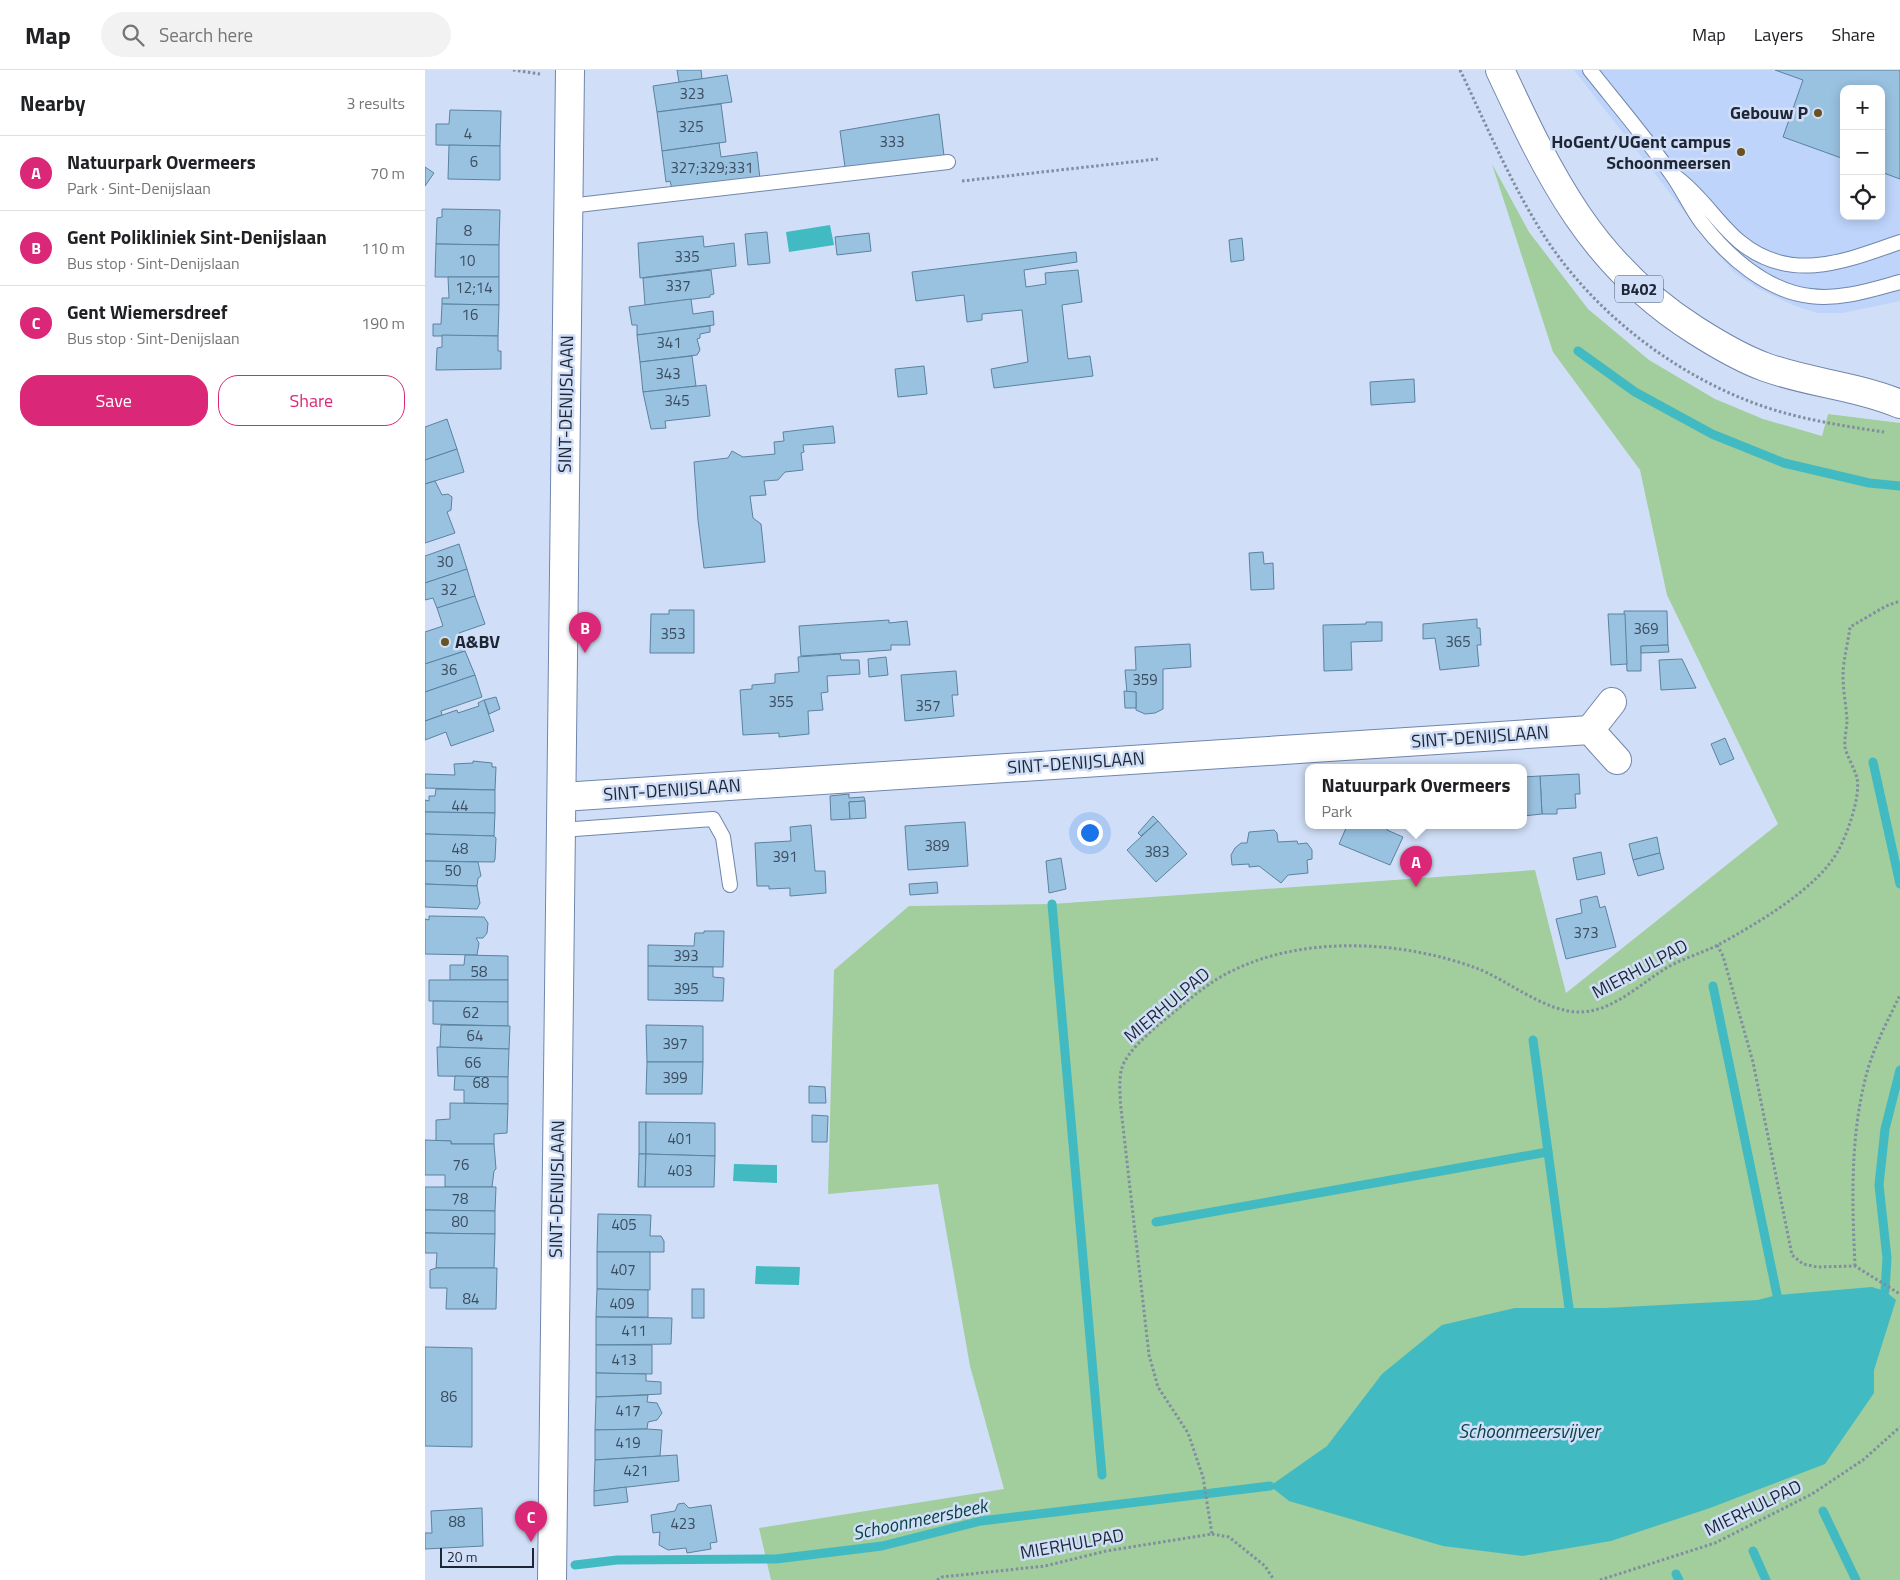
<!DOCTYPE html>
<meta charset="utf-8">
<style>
body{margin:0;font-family:"Titillium Web",sans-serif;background:#f2f2f2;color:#202124}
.controls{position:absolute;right:15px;top:15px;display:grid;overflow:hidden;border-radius:10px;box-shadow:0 2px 12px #0003}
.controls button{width:45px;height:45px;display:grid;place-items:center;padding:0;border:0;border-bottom:1px solid #e0e0e0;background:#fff;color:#202124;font:25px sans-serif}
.scale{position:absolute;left:15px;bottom:12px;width:94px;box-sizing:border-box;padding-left:5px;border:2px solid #1e2635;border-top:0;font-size:14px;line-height:18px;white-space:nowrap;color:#1e2635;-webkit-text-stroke:4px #d0dff7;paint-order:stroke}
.you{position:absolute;left:664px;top:762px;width:18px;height:18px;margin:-12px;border:4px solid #fff;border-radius:50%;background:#1a73e8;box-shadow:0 0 0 8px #1a73e833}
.badge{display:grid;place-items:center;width:32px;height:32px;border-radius:50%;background:#db2777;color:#fff;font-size:16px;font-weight:700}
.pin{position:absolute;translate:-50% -41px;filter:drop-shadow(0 1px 2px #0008)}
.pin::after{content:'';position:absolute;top:26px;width:18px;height:15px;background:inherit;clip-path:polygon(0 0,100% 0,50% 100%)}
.popup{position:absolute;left:880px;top:694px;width:222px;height:65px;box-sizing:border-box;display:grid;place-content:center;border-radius:10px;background:#fff;filter:drop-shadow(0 1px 4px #0005);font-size:16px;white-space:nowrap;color:#757577}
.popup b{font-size:19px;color:#202124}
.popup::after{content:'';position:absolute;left:50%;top:100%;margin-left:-10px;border:10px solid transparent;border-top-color:#fff}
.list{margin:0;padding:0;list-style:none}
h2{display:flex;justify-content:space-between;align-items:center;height:65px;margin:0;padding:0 20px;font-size:21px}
h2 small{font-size:16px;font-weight:400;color:#757577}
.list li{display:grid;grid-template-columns:32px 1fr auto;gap:15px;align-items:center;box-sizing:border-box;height:75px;padding:0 20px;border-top:1px solid #e0e0e0}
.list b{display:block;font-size:19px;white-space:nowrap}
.list p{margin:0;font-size:16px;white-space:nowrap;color:#757577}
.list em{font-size:16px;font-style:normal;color:#757577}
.actions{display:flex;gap:10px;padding:15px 20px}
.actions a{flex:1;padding:11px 0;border:1px solid #db2777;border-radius:20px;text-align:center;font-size:18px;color:#db2777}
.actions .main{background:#db2777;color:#fff}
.icon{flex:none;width:28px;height:28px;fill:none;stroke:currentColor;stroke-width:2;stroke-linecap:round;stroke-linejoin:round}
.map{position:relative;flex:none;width:1475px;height:1510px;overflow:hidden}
header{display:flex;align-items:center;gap:30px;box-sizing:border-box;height:70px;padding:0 25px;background:#fff;border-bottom:1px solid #e0e0e0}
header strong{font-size:24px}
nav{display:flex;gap:28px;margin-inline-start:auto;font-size:18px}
.search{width:350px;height:45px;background:#f2f2f2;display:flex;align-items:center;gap:12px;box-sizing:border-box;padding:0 18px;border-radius:28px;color:#757577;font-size:19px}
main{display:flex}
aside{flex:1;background:#fff}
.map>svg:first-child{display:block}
.built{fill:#bed4fa;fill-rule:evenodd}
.green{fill:#a2cd9c}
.water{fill:#42bac2}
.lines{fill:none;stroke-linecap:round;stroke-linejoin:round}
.stream{stroke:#42bac2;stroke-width:9}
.building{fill:#99c2e1;stroke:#5b829f}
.service-casing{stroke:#7186ac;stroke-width:16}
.minor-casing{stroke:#7186ac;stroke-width:30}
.tertiary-casing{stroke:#7186ac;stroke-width:30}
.primary-casing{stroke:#7186ac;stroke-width:30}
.path{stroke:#818da1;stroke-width:3;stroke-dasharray:2.5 2.5;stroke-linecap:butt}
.service{stroke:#fff;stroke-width:14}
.minor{stroke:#fff;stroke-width:28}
.tertiary{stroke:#fff;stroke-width:28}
.primary{stroke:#fff;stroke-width:28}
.poi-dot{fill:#695122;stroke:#d0dff7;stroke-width:2}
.labels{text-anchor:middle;stroke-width:5;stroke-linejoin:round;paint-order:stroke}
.number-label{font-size:15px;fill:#3d4d60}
.shield{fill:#d0dff7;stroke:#535e6f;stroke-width:1}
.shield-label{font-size:16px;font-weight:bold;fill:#1e2635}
.poi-label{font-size:18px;font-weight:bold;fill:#1e2635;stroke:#d0dff7;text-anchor:end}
.street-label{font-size:18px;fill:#1e2635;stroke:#d0dff7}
.water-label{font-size:19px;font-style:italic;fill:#0b4245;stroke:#d0dff7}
</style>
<header>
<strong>Map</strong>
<div class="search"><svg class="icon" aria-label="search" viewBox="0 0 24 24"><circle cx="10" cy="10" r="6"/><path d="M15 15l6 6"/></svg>Search here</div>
<nav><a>Map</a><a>Layers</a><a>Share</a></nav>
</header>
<main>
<aside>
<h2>Nearby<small>3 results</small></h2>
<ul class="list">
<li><span class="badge">A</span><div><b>Natuurpark Overmeers</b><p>Park · Sint-Denijslaan</p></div><em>70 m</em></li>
<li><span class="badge">B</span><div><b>Gent Polikliniek Sint-Denijslaan</b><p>Bus stop · Sint-Denijslaan</p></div><em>110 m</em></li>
<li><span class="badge">C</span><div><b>Gent Wiemersdreef</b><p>Bus stop · Sint-Denijslaan</p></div><em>190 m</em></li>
</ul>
<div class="actions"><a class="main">Save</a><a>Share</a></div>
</aside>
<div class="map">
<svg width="1475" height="1510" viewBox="0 0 1475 1510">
<rect width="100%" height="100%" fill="#d0dff7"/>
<!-- built -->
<path class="built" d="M 1149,0 L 1475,0 L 1475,231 L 1418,243 L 1392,243 L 1370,236 L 1332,218 L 1309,202 L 1290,181 ZM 1419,19 L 1456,19 L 1456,146 L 1419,146 Z"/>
<!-- green -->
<polygon class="green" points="1067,94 1104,162 1163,239 1224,290 1290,329 1338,349 1397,366 1403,344 1475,353 1475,1510 346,1510 334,1458 579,1419 545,1296 513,1114 403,1124 409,900 484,836 627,834 1110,800 1141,923 1353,754 1242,525 1215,400 1128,282"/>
<!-- water -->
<g class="water">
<polygon points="405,155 409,175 364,182 361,162"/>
<polygon points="309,1094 352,1095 352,1113 308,1111"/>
<polygon points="331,1196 375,1197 374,1215 330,1214"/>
<polygon points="1447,1217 1460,1221 1471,1230 1449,1300 1449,1323 1400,1394 1285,1438 1186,1471 1098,1486 1018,1476 864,1431 845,1416 902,1376 957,1304 1017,1255 1090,1238 1180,1238 1333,1230 1352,1225"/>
</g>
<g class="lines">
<!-- stream -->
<g class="stream">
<polyline points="1153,281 1210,322 1287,364 1359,393 1444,413 1475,416"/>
<polyline points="1448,692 1475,814"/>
<polyline points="627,834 677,1405"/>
<polyline points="1288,916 1352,1225"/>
<polyline points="1108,970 1144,1238"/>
<polyline points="731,1152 1123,1082"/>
<polyline points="1460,1221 1462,1188 1454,1115 1460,1059 1475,1000"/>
<polyline points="1398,1441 1431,1510"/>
<polyline points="1328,1481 1341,1510"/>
<polyline points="150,1495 192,1490 351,1489 457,1476 556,1451 845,1416"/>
<polyline points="1251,1504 1254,1510"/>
</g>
</g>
<!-- building -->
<g class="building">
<polygon points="252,0 276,0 277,9 254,12"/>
<polygon points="1350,0 1475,0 1475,109 1456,102 1456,19 1419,19 1419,89 1358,67 1378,10"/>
<polygon points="302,5 307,32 232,42 228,16"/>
<polygon points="296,34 301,72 237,81 232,42"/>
<polygon points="25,40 76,41 75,76 11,75 11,54 24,54"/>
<polygon points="514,44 519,86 420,97 415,61"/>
<polygon points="294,73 296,87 332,82 335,109 247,119 245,111 241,112 237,81"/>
<polygon points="24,75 75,76 75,110 23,109"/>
<polygon points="0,97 9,103 0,116"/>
<polygon points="17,139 75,140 74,175 11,174 12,148 17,147"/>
<polygon points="342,162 345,193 323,195 320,164"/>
<polygon points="444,163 446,181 412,185 410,167"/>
<polygon points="278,166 279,177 309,173 311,196 215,208 213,173"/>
<polygon points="817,168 819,190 806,192 804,170"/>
<polygon points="11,174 74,175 74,207 10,207"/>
<polygon points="651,182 652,192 599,200 601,217 621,214 620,203 653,200 657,232 637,235 643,289 665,286 668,306 569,318 566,299 603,292 597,240 557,244 557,250 542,252 539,225 491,231 487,202"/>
<polygon points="286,200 289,224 285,225 285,227 220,235 218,208"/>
<polygon points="23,207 74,207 74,235 17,234 17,228 24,228"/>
<polygon points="266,229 268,244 288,241 289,255 212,265 212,255 207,255 204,237"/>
<polygon points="17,234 74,235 73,266 8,266 8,254 16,254"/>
<polygon points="285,256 285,262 275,264 275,268 272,269 275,280 272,285 215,292 212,265"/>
<polygon points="17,265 73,266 73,281 76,281 76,299 11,300 12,278 17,277"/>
<polygon points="267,286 271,316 218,322 215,292"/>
<polygon points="499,296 502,324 473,327 470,299"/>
<polygon points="989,309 990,332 946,335 945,312"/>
<polygon points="281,315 285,346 240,351 241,358 226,359 218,322"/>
<polygon points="22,349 32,379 0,390 0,357"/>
<polygon points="408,356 410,373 378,375 379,382 376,383 378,400 360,402 353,410 339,411 341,425 325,426 328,448 336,454 340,492 279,498 273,450 269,392 303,388 307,381 318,387 350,384 349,372 359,371 358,362"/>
<polygon points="32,379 39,402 0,414 0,390"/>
<polygon points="10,411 17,425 23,424 27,427 26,440 22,442 30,463 0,473 0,414"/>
<polygon points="34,474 42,499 0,513 0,486"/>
<polygon points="838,482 839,494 848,493 849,519 826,520 824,483"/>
<polygon points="42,499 50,526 12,538 8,528 0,530 0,513"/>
<polygon points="50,526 60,554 34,563 40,581 0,594 0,562 18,556 12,538"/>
<polygon points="244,540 269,540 269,583 225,583 226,544 244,544"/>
<polygon points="1199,541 1242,541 1243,575 1216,576 1216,601 1202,601"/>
<polygon points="1183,544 1200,544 1202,594 1186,595"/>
<polygon points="1052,549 1052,558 1055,558 1056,575 1052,575 1054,596 1015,600 1010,568 998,569 998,554"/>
<polygon points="464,550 464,553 482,551 485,575 466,575 466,580 376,586 374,556"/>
<polygon points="941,552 957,552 957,571 926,572 927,600 899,601 898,555 941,554"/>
<polygon points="765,574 766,597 738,599 738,639 730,643 720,644 711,640 711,622 702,623 700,600 711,600 710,577"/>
<polygon points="1243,575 1244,582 1216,583 1216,576"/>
<polygon points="40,581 50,605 0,622 0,594"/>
<polygon points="415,584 416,590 434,590 435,604 402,606 403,622 396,623 398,640 383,641 384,664 354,667 354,663 318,665 315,620 327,619 327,615 350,613 350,604 374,602 373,587"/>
<polygon points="461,587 463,605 444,607 443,589"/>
<polygon points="1257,589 1271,618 1236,620 1234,590"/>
<polygon points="531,601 533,625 527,625 529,646 480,651 476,605"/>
<polygon points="50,605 57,627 16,641 17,645 0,651 0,622"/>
<polygon points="699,621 711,622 711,638 700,638"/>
<polygon points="71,627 75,639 64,644 59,630"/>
<polygon points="59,630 69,661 26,676 21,662 0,670 0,651 32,640 33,643 54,636 53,633"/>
<polygon points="1300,668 1309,689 1295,695 1286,674"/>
<polygon points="48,691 67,693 67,697 71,697 70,720 0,718 0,704 30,705 29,694 48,693"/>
<polygon points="1154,704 1155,724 1150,724 1151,738 1132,739 1132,744 1117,744 1115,706"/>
<polygon points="1115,706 1117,744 1098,746 1098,707"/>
<polygon points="11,719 70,720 70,743 0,742 0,730 4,731 4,726 10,726"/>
<polygon points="424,724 424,728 439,727 440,731 424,732 425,749 406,750 405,726"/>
<polygon points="440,731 441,748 425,749 424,732"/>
<polygon points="0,742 70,743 69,766 0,764"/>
<polygon points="728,746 733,751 716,766 713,763"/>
<polygon points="733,751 762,784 731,812 702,780"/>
<polygon points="540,752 543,796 483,800 480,756"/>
<polygon points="386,755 390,801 400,801 401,823 365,826 365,818 344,819 344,816 332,816 330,773 366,771 365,757"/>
<polygon points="922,756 963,756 962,760 978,767 965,795 914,774"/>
<polygon points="849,760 852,763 853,772 872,771 873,774 882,773 887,780 887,789 882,790 883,803 863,805 856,813 834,796 824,797 824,794 807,795 806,785 810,778 816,773 822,773 824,762"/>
<polygon points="0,764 69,766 71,768 70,789 69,792 0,791"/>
<polygon points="1232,767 1235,783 1208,790 1204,774"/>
<polygon points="1176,782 1180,804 1152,810 1148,788"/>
<polygon points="1235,783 1239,799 1213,806 1208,790"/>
<polygon points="636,788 641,819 624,823 621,791"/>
<polygon points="0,791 53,792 56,806 53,808 52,816 0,814"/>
<polygon points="512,812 513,823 485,825 484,814"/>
<polygon points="0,814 52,816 55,833 52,839 0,837"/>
<polygon points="1172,826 1175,838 1180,836 1191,877 1141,889 1131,849 1157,843 1155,830"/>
<polygon points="4,846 59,847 63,853 62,863 58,868 51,868 54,873 52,885 0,884 0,849 4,850"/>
<polygon points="279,861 299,861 298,897 223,896 223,875 269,876 270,863 279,863"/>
<polygon points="40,885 83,886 83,910 25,910 25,895 39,895"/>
<polygon points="223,896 288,897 288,907 299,908 298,931 223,930"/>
<polygon points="4,910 83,910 83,932 4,931"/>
<polygon points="8,931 83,932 83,956 8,954"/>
<polygon points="16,955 85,956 84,979 15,977"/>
<polygon points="221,955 278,956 278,992 222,992"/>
<polygon points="12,977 84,979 83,1007 13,1006"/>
<polygon points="222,992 278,992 277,1024 221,1024"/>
<polygon points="30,1006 83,1007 83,1034 39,1033 39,1020 29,1020"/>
<polygon points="384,1016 400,1017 401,1033 384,1033"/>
<polygon points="25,1033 83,1034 82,1063 69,1064 69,1074 26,1074 26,1071 11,1071 11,1050 25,1049"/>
<polygon points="387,1045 403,1046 402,1072 387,1072"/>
<rect x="214" y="1052" width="7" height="32"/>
<polygon points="221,1052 290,1053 290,1086 221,1084"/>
<polygon points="0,1070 26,1071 26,1074 69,1074 71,1099 69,1101 67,1117 20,1117 20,1105 0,1105"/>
<polygon points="214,1084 221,1084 220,1117 213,1117"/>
<polygon points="221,1084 290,1086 289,1117 220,1117"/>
<polygon points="0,1117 71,1117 70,1141 0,1140"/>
<polygon points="0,1140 70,1141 70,1164 0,1163"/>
<polygon points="173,1144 226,1145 225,1166 236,1166 239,1171 239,1182 172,1182"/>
<polygon points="0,1163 70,1164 69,1198 11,1198 12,1183 0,1183"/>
<polygon points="172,1182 225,1182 225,1220 172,1219"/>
<polygon points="11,1198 72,1198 71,1239 21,1239 22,1218 5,1218 5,1200"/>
<polygon points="172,1219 223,1220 223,1247 171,1247"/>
<rect x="267" y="1219" width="12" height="29"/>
<polygon points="171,1247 247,1248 246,1274 171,1275"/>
<polygon points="171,1275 227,1275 227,1304 171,1303"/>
<polygon points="0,1277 47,1278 47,1377 0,1376"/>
<polygon points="171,1303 221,1304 221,1311 236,1312 236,1324 171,1327"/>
<polygon points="223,1325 222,1332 232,1333 237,1343 232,1350 223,1352 222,1359 170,1360 171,1327"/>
<polygon points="222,1359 237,1360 235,1386 170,1390 170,1360"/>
<polygon points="252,1385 254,1411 169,1421 170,1390"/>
<polygon points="201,1417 203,1432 169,1436 169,1421"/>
<polygon points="259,1433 264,1438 286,1435 292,1472 285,1473 286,1479 262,1483 261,1478 243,1480 234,1475 235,1462 228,1463 226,1445 250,1441 253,1434"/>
<polygon points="57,1438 58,1476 0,1479 0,1463 7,1463 6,1441"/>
</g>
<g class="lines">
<!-- service casing -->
<g class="service-casing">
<g id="service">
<path d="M 1165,0 C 1192,34 1220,67 1245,102 C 1257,118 1265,137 1277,153 C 1303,187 1342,221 1385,226 C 1416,230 1446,220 1475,212"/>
<path d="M 1251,107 C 1276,125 1292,153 1315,172 C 1366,214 1421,191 1475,172"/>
<polyline points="144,136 523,92"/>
<polyline points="136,760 288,749 298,767 305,815"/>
</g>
</g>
<!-- minor casing -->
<g class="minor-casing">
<g id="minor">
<polyline points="1165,660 1187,632"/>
<polyline points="137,727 1165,660 1192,690"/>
</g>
</g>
<!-- tertiary casing -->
<g class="tertiary-casing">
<polyline id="tertiary" points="127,1510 145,0"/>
</g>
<!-- primary casing -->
<g class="primary-casing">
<path id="primary" d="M 1075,0 C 1125,107 1166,194 1270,260 C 1292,274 1315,288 1340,297 C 1384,313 1432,316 1475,334"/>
</g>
<!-- path -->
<g class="path">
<polyline points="88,0 115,4"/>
<path d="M 1035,0 C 1060,52 1083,107 1113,156 C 1163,239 1249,306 1340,337 C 1379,350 1419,356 1459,362"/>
<polyline points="537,111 733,89"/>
<polyline points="1292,875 1298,886 1328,992 1367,1185 1378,1194 1392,1197 1430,1196 1475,1224"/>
<path d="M 1430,1196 C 1427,1132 1425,1068 1441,1006 C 1448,978 1463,950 1475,925"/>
<polyline points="787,1464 804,1467 840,1496 849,1510"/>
<path d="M 512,1510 L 517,1507 L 620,1496 L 681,1481 L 787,1464 L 778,1407 L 763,1363 L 733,1317 L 724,1285 L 696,1039 C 695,1027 694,1013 696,1001 C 701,978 738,952 755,937 C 772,923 789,909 809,900 C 881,865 978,871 1051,898 C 1083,910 1121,943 1156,942 C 1189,941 1216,913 1243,897 C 1259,888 1277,883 1293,875 C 1331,854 1392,819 1413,781 C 1422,765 1436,726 1432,708 C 1429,697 1422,687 1420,677 C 1419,668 1422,658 1422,650 C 1421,635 1418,620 1418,606 C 1418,590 1423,573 1425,557 L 1461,536 L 1475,531"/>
<polyline points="1175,1510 1290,1473 1387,1424 1438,1390 1475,1357"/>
</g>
<!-- service -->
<use href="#service" class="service"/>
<!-- minor -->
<use href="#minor" class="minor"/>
<!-- tertiary -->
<use href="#tertiary" class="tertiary"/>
<!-- primary -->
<use href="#primary" class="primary"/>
</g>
<!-- markers -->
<g class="poi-dot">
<circle cx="1393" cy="43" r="5"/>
<circle cx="1316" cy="82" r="5"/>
<circle cx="20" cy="572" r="5"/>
</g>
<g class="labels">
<!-- number labels -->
<g class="number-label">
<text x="267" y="29">323</text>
<text x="266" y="62">325</text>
<text x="43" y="69">4</text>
<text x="467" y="77">333</text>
<text x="49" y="97">6</text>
<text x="287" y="103">327;329;331</text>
<text x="43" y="166">8</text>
<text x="262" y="192">335</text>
<text x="42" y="196">10</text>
<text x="253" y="221">337</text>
<text x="49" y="223">12;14</text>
<text x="45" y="250">16</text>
<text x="244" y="278">341</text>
<text x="243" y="309">343</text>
<text x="252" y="336">345</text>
<text x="20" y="497">30</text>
<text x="24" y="525">32</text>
<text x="1221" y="564">369</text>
<text x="248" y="569">353</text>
<text x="1033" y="577">365</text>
<text x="24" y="605">36</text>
<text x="720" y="615">359</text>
<text x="356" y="637">355</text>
<text x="503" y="641">357</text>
<text x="35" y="741">44</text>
<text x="512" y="781">389</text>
<text x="35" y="784">48</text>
<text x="732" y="787">383</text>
<text x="360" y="792">391</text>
<text x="28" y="806">50</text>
<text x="1161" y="868">373</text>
<text x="261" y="891">393</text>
<text x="54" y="907">58</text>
<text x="261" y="924">395</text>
<text x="46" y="948">62</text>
<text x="50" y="971">64</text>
<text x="250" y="979">397</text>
<text x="48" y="998">66</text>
<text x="250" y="1013">399</text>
<text x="56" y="1018">68</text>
<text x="255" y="1074">401</text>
<text x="36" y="1100">76</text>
<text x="255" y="1106">403</text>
<text x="35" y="1134">78</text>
<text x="35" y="1157">80</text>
<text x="199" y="1160">405</text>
<text x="198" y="1205">407</text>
<text x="46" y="1234">84</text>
<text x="197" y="1239">409</text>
<text x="209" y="1266">411</text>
<text x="199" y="1295">413</text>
<text x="24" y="1332">86</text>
<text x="203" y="1346">417</text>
<text x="203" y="1378">419</text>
<text x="211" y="1406">421</text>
<text x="32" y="1457">88</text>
<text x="258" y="1459">423</text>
</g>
<!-- shield labels -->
<rect class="shield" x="1190" y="205.5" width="48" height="27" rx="4"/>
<g class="shield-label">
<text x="1214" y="225">B402</text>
</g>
<!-- poi labels -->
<g class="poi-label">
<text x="1383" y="49">Gebouw P</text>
<text x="1306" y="78">HoGent/UGent campus<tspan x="1306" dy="21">Schoonmeersen</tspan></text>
<text x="30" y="578" text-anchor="start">A&amp;BV</text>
</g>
<!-- street labels -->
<g class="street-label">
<text transform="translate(141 334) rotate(-89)" y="6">SINT-DENIJSLAAN</text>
<text transform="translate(1055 667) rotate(-4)" y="6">SINT-DENIJSLAAN</text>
<text transform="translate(651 693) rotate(-4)" y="6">SINT-DENIJSLAAN</text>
<text transform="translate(247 720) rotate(-4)" y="6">SINT-DENIJSLAAN</text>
<text transform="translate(1215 899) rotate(-28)" y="6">MIERHULPAD</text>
<text transform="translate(742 935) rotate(-40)" y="6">MIERHULPAD</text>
<text transform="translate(132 1119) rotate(-89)" y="6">SINT-DENIJSLAAN</text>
<text transform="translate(1328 1438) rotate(-26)" y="6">MIERHULPAD</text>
<text transform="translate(647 1474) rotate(-10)" y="6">MIERHULPAD</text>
</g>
<!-- water labels -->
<g class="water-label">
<text x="1104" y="1368">Schoonmeersvijver</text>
<text transform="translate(495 1449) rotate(-12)" y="7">Schoonmeersbeek</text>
</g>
</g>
</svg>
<div class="controls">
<button>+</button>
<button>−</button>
<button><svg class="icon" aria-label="locate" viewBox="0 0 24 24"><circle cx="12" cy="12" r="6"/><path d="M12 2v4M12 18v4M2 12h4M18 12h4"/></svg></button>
</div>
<div class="scale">20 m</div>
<div class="you"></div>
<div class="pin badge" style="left:991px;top:817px">A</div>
<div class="popup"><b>Natuurpark Overmeers</b>Park</div>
<div class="pin badge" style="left:160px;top:583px">B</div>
<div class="pin badge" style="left:106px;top:1472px">C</div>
</div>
</main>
